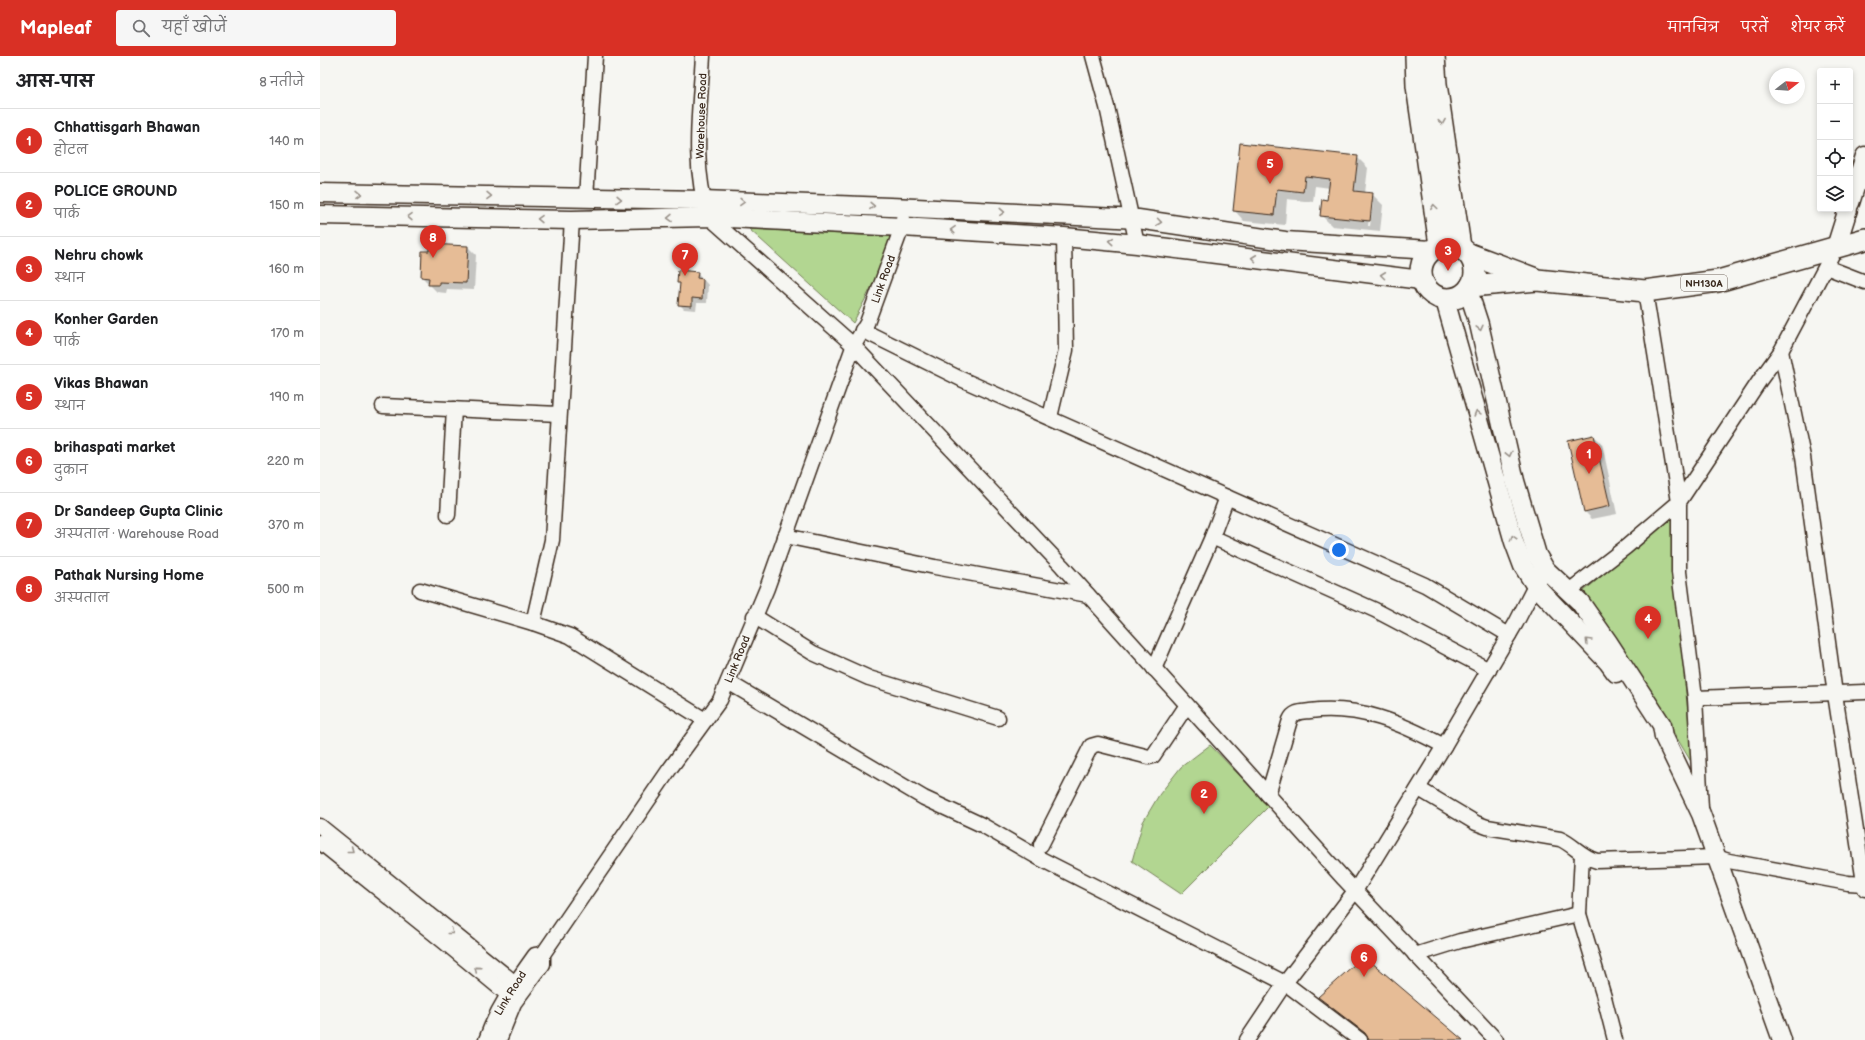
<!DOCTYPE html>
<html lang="hi">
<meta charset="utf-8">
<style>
body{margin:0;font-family:"Balsamiq Sans","Playpen Sans Deva",sans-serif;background:#f6f6f6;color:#202124}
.controls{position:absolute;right:12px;top:12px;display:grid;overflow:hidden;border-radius:4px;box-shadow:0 2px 6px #0003}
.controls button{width:36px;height:36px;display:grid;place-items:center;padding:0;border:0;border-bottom:1px solid #e0e0e0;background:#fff;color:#202124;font:20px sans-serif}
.compass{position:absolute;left:1449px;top:12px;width:36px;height:36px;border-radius:50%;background:#fff;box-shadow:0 2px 6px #0003;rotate:73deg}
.you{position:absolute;left:1019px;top:494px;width:14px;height:14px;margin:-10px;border:3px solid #fff;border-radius:50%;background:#1a73e8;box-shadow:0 0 0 6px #1a73e833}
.badge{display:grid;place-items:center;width:26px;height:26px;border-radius:50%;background:#d93025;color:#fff;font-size:13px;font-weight:700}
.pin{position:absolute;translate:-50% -33px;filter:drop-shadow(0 1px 2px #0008)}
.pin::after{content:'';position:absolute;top:21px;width:14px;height:12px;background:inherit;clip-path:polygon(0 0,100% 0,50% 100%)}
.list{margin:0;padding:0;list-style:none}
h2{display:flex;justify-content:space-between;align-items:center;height:52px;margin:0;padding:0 16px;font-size:17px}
h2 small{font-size:13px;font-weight:400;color:#757577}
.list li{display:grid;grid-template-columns:26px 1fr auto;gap:12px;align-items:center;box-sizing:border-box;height:64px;padding:0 16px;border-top:1px solid #e0e0e0}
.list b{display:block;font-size:15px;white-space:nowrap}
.list p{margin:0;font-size:13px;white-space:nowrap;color:#757577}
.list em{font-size:13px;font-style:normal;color:#757577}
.icon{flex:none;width:22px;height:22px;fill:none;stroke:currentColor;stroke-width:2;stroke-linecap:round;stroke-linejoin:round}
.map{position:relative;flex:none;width:1545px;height:984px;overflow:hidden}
header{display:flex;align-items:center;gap:24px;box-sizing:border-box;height:56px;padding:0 20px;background:#d93025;color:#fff}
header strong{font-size:19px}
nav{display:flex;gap:22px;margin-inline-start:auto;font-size:14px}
.search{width:280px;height:36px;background:#f6f6f6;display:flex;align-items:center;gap:10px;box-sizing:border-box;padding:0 14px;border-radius:4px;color:#757577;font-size:15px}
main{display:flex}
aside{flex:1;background:#fff}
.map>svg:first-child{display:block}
.green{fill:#b2d691;stroke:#768058}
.shadow{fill:#0003;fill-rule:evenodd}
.building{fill:#e6bc96;stroke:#3b2a1e}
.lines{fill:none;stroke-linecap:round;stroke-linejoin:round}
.minor-casing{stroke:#3b2a1e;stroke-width:17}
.major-casing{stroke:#3b2a1e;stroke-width:21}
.highway-casing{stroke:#3b2a1e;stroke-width:24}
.minor{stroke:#f6f6f2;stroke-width:14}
.major{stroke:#f6f6f2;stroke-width:18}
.highway{stroke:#f6f6f2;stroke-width:21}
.oneway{stroke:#989088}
.labels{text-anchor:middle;stroke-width:3;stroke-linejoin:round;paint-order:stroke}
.shield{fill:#f6f6f2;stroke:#73675e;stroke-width:1}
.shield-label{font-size:10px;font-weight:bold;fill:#3b2a1e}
.street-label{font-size:11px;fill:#3b2a1e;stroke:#f6f6f2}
</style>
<header>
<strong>Mapleaf</strong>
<div class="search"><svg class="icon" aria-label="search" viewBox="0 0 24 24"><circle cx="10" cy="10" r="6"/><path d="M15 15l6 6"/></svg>यहाँ खोजें</div>
<nav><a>मानचित्र</a><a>परतें</a><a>शेयर करें</a></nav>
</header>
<main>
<aside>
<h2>आस-पास<small>8 नतीजे</small></h2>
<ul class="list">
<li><span class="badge">1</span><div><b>Chhattisgarh Bhawan</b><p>होटल</p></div><em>140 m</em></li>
<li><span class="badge">2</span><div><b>POLICE GROUND</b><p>पार्क</p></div><em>150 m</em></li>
<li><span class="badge">3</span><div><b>Nehru chowk</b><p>स्थान</p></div><em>160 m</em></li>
<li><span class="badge">4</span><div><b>Konher Garden</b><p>पार्क</p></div><em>170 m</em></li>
<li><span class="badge">5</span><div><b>Vikas Bhawan</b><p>स्थान</p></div><em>190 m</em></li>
<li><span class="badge">6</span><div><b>brihaspati market</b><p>दुकान</p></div><em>220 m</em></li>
<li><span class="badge">7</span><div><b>Dr Sandeep Gupta Clinic</b><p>अस्पताल · Warehouse Road</p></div><em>370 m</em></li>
<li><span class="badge">8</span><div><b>Pathak Nursing Home</b><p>अस्पताल</p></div><em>500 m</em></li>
</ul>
</aside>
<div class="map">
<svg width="1545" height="984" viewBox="0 0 1545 984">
<rect width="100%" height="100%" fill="#f6f6f2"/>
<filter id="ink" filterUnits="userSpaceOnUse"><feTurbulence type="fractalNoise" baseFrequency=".025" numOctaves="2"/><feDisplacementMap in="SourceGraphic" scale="8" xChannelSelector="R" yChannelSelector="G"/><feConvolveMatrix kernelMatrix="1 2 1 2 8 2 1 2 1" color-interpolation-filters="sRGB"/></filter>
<g filter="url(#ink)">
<!-- green -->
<g class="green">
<polygon points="429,173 577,181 533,267"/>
<polygon points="1353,460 1358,556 1373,709 1314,610 1264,535"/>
<polygon points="890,689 949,750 861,838 812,805 823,766 839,739 861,711"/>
</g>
<!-- shadow -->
<g class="shadow">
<path d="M 921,88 L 1037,101 L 1048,112 L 1045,137 L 1052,138 L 1063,149 L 1060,175 L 1012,170 L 1001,159 L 1008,145 L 1010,132 L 995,130 L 993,146 L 967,143 L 965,169 L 924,165 L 914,154 ZM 1051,146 L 1053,146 L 1050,170 L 1048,170 Z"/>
<polygon points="110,189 148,191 156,199 154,234 127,233 126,237 117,236 102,221 110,196"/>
<polygon points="377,216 388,229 387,247 377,247 376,254 364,253 359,248 360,228 358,226"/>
<polygon points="1274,380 1282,388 1297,458 1272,463 1265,456"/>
<polygon points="999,941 1141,984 1051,984 1010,952"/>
</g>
<!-- building -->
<g class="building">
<polygon points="920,87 1038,100 1034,135 1053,137 1050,165 1000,160 1002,143 1007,144 1010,123 985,120 983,136 957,133 954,159 913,155"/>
<polygon points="109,188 148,190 146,227 119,226 119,229 108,229 109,222 101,221 102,195 109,195"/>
<polygon points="358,214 378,216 377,222 383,223 382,243 372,242 372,250 358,249 360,227 357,227"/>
<polygon points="1274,379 1290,450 1264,456 1248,385"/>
<polygon points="1044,900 1143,984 1049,984 1045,977 998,941"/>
</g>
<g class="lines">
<!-- minor casing -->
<g class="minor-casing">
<g id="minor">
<path d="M 383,0 C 380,53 371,110 389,161 L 531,287 L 742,510 L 1024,823 L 1176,984"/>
<polyline points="773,0 787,51 817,188"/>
<polyline points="266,142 275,0"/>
<polyline points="1506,211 1545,226"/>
<polyline points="542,274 641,323 1105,529 1189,579"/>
<polyline points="1461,295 1483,401 1515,638 1545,833"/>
<polyline points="63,350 239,358"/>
<polyline points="730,361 746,294 744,181"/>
<polyline points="128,459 134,353"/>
<polyline points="465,480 615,511 768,539"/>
<polyline points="892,481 1055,554 1169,614"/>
<polyline points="100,534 213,567 250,580 385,664"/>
<polyline points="1249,535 1306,491 1359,446 1325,235"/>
<polyline points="434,560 493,597 549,622 678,662"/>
<polyline points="213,567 232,484 252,164"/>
<polyline points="834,613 892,481 907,441"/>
<polyline points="408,626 604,742 662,769 719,802 965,927 1040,984"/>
<polyline points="1375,642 1545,636"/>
<path d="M 1099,733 L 1156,767 L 1167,771 L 1240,783 C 1254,789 1261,801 1277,805 L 1396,801 L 1409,805 L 1528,827 L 1545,828"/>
<path d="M 948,739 L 970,664 C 974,655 982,656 990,655 C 1040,649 1081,667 1124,690"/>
<polyline points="1381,752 1375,642 1359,516 1359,446 1440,324 1461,295 1516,191"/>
<polyline points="0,770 195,927"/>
<polyline points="0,786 123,885 187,938"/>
<polyline points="721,789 771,690 778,688 829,701 833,700 867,649"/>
<polyline points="1262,799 1259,858 1284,941 1295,984"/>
<polyline points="1095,899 1140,885 1259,858"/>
<path d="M 166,984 C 177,952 195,927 215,899 L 223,898"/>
<polyline points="179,984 194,947 223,908 223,898 349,714 400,644 447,532 533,291 547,267 582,171 583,163"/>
<polyline points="927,984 965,927 1035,835 1124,690 1196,567 1219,522"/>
</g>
</g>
<!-- major casing -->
<g class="major-casing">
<g id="major">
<polyline points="0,137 383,144 596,152 818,163 965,185 1111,194"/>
<polyline points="1530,147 1545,100"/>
<polyline points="0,159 252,164 389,161 582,171 744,181 817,188 1101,224"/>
<polyline points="1516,191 1528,153"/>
<polyline points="1148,234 1159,268 1195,425 1217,499 1225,513 1260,546 1288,586 1342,669 1344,681 1381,758 1462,984"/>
<polyline points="1125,244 1194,486 1203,510 1215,529 1288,606 1296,617"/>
</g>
</g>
<!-- highway casing -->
<g class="highway-casing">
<g id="highway">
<polyline points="1096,0 1097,30 1120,189"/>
<polyline points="1114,0 1116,28 1140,191"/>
<circle cx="1128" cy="216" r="27"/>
<polyline points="1149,198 1213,222"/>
<polyline points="1151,230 1217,224 1325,235 1398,225 1545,183"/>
</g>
</g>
<!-- minor -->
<use href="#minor" class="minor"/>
<!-- major -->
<use href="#major" class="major"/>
<!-- highway -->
<use href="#highway" class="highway"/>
</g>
<!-- one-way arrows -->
<defs><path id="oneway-chevron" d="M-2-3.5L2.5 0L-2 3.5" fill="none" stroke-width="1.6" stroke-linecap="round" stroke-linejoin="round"/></defs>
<g class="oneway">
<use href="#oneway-chevron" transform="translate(1122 66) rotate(81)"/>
<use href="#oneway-chevron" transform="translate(39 138) rotate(1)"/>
<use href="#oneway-chevron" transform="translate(169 140) rotate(1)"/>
<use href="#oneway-chevron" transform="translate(299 143) rotate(2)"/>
<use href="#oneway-chevron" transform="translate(422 146) rotate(2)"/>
<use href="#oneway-chevron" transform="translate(552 150) rotate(2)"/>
<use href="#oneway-chevron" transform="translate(1114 151) rotate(-98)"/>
<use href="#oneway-chevron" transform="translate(682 156) rotate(3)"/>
<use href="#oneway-chevron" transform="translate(90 161) rotate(-179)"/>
<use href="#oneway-chevron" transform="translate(350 162) rotate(179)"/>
<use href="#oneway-chevron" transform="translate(220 163) rotate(-179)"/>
<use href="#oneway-chevron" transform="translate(839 166) rotate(8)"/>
<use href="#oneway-chevron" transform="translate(633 174) rotate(-177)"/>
<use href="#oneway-chevron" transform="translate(791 185) rotate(-175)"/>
<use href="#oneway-chevron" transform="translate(934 202) rotate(-173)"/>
<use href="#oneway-chevron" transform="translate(1063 219) rotate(-173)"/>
<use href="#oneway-chevron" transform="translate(1160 272) rotate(76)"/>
<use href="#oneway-chevron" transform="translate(1157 357) rotate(-106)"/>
<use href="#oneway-chevron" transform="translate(1189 398) rotate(77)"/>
<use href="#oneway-chevron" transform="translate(1193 482) rotate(-107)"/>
<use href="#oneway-chevron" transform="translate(1268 585) rotate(-134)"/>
<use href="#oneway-chevron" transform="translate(31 794) rotate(38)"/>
<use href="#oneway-chevron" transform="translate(131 876) rotate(39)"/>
<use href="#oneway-chevron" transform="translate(157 913) rotate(-140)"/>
</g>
</g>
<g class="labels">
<!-- shield labels -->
<rect class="shield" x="1361" y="219" width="46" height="16" rx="3"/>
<g class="shield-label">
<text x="1384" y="231">NH130A</text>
</g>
<!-- street labels -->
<g class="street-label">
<text transform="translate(381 60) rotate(-88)" y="4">Warehouse Road</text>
<text transform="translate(563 223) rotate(-70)" y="4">Link Road</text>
<text transform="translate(417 603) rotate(-68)" y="4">Link Road</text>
<text transform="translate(190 937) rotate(-58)" y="4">Link Road</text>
</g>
</g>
</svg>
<div class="controls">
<button>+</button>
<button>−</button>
<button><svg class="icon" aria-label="locate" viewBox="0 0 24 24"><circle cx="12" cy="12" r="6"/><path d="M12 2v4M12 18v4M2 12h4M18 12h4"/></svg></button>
<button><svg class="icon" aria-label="layers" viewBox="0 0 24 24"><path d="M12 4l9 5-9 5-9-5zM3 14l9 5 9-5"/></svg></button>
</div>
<svg class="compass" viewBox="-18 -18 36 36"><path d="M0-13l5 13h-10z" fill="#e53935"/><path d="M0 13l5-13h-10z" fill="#757577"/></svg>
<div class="you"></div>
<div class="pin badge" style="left:1269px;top:418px">1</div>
<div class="pin badge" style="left:884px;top:758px">2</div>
<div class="pin badge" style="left:1128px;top:215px">3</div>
<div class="pin badge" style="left:1328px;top:583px">4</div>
<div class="pin badge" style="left:950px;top:128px">5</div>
<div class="pin badge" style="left:1044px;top:921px">6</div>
<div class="pin badge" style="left:365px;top:220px">7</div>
<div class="pin badge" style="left:113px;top:202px">8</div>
</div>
</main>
